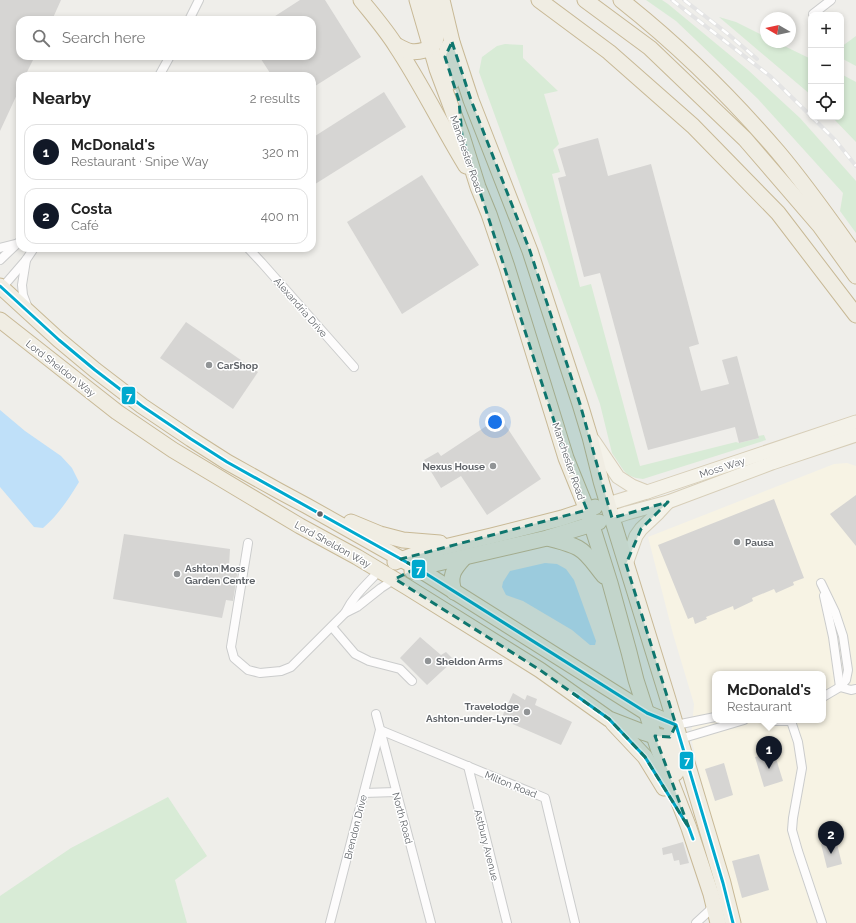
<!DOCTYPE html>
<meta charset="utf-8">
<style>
body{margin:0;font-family:Raleway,sans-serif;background:#f2f2f2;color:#222}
.controls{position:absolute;right:12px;top:12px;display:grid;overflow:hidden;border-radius:8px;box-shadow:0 2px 6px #0003}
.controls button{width:36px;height:36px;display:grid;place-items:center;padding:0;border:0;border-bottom:1px solid #e0e0e0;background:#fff;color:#222;font:20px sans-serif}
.compass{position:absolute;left:760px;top:12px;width:36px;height:36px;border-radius:50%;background:#fff;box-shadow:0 2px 6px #0003;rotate:279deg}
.you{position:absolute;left:495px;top:422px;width:14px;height:14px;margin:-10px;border:3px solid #fff;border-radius:50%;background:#1a73e8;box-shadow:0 0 0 6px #1a73e833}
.badge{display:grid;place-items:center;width:26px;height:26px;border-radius:50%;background:#111827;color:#fff;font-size:13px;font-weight:700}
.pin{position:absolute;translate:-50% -33px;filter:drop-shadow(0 1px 2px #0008)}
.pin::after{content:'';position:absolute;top:21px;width:14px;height:12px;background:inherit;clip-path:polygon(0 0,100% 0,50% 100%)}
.popup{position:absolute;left:712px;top:671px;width:114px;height:52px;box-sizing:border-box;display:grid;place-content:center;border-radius:8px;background:#fff;filter:drop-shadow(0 1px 3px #0005);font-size:13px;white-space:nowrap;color:#767676}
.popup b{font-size:15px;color:#222}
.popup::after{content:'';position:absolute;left:50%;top:100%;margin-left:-8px;border:8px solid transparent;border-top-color:#fff}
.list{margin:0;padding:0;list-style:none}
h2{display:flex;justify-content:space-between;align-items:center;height:52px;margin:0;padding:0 16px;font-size:17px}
h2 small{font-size:13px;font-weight:400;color:#767676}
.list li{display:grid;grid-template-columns:26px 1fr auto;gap:12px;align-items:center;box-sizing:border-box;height:56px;margin:0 8px 8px;padding:0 8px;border:1px solid #e0e0e0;border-radius:12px}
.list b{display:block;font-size:15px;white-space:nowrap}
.list p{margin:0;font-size:13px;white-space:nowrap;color:#767676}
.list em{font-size:13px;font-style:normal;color:#767676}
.icon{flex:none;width:22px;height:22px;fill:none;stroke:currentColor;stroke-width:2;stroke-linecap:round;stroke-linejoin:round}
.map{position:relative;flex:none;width:856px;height:923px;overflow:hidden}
.search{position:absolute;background:#fff;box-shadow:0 2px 6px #0003;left:16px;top:16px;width:300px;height:44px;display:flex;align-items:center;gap:10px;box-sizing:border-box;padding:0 14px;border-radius:12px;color:#767676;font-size:15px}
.panel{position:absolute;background:#fff;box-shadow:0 2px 6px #0003;left:16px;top:72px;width:300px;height:180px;border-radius:12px}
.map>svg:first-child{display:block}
.commercial{fill:#f7f3e4;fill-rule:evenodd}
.green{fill:#d8ebd6}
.water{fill:#bfe0f9}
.building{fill:#d6d5d3}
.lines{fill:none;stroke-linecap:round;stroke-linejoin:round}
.street-casing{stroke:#cbcccc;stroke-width:10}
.primary-casing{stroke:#d7ceb8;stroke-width:15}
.highway-casing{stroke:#c8b996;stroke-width:17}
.street{stroke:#fdfcfc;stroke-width:8}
.primary{stroke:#f4f2e9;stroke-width:13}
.highway{stroke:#f0ede3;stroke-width:15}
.rail-casing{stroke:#e4e4e4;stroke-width:4}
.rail{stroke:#fff;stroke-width:2.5;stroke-dasharray:8;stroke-linecap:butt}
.bus-1-casing{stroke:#fff;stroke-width:6}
.bus-1{stroke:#00a9ce;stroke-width:3}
.marked{fill:#0f766e;fill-opacity:0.2;stroke:#0f766e;stroke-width:3;stroke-dasharray:8 5;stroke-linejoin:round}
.poi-dot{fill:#919496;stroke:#fff;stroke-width:1.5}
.bus-dot{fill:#5f6368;stroke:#fff;stroke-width:1.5}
.labels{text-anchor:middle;stroke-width:3;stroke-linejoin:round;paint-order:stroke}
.street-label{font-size:10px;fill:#5f6368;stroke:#fff}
.poi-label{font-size:10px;font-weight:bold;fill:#5f6368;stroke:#fff;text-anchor:start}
.line-badge{stroke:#fff;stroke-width:1.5}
.badge-label{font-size:11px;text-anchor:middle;font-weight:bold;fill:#fff}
</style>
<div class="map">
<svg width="856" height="923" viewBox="0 0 856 923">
<rect width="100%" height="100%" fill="#efeeea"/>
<!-- commercial -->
<path class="commercial" d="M 847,463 L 856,466 L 856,923 L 737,923 L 691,738 L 694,704 L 673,634 L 648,537 L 834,464 ZM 715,674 L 823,674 L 823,720 L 715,720 Z"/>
<!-- green -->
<g class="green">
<polygon points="646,0 662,0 668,4 748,70 800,118 856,181 856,233 840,211 843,193 758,99 676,21"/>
<polygon points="719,17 736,22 766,37 766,42 776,42 811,59 811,95"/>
<polygon points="856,36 856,66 841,58 841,47"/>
<polygon points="505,44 523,45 523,58 558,91 544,94 559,144 553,150 560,172 552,174 580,287 591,284 640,466 736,442 739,443 759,438 758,436 764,435 766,440 643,479 636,478 628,475 624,471 612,453 600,404 479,72 482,57 497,46"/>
<polygon points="841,74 856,82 856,142 832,117 841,117"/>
<polygon points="168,797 207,856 175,880 187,923 0,923 0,896 71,848"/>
</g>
<!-- water -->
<g class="water">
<path d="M 0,410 L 25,431 L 61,456 L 72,468 L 79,482 C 68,500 58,515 43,528 L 34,527 L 0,487 Z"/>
<polygon points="545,563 557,564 566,569 574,580 596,641 595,645 590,645 572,630 523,601 506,595 502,587 503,582 510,571"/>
</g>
<!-- building -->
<g class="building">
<polygon points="0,0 61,0 52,20 20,20 20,56 35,56 25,76 20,76 20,88 0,131"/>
<polygon points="300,0 325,0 361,57 312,88 312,76 272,76 259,56 312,56 312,20 269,20"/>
<polygon points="384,92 406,127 312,186 312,138"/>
<polygon points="598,138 608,176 651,164 699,344 689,347 701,391 729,384 722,360 737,356 759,438 739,443 735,427 648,450 600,273 584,277 558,178 566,176 558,149"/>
<polygon points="422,175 479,265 402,314 347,222"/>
<polygon points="186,322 258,372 233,409 160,358"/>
<polygon points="500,417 541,479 487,515 461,476 441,488 424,460 438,452 441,456"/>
<polygon points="856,495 856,546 830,514"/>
<polygon points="774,499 804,578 793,582 794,585 776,593 774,589 752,598 753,601 734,610 733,606 706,617 707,619 695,624 693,617 688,619 658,545"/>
<polygon points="124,534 230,549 229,566 238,569 233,601 226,600 222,618 113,599"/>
<polygon points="420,637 441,655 446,652 454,660 427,685 400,658"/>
<polygon points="513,693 525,700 527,695 537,699 535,705 572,722 561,745 501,719"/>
<polygon points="774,752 783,781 764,787 755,757"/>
<polygon points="724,763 733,795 715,801 705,769"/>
<polygon points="836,840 842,864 827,868 821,844"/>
<polygon points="683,842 689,863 680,865 679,860 674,861 672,853 663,855 662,848"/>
<polygon points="759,854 769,890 742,898 732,861"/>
</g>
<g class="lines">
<!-- street casing -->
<g class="street-casing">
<g id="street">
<polyline points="813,14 831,0"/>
<polyline points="189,20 199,0"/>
<polyline points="159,76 170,56"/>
<polyline points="0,248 15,244"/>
<polyline points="248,248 262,263 354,367"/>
<polyline points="0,260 20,241"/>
<polyline points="26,260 22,285 23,295 28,308"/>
<polyline points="1,289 26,260 34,248"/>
<path d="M 248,543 L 231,647 L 234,658 L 248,670 L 260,673 L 281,671 L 291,667 L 345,613 C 354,595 367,584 380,570"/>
<polyline points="821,583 835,612 843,636 848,670 846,680 840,687 823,697"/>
<polyline points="824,596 833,637 840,687"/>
<polyline points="345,613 357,607 381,588 395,579"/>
<polyline points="332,627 355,654 369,661 400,669 412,681"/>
<polyline points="840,687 851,690 856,689"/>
<polyline points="376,714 431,923"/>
<polyline points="767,720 772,721 791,721 792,720"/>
<polyline points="791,721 798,742 802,768 793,818 792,830 798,851 822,923"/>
<polyline points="676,725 715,717"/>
<polyline points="680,739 744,720"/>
<polyline points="468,766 507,923"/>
<polyline points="364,793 396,792"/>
<polyline points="330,923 380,730 545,798 575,923"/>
<polyline points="696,923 709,911 713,904"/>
</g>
</g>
<!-- primary casing -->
<g class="primary-casing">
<g id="primary">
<polyline points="593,440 618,477 632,486 647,492"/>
<polyline points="608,504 647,492 856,422"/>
<polyline points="612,518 627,513 668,502 772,463 856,435"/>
<polyline points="626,564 636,536 641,529 658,513 668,502"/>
</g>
</g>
<!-- highway casing -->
<g class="highway-casing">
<g id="highway">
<path d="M 361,0 C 373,15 386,30 396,46 C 422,85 442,127 466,166"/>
<polyline points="417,0 437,69 462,136 478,187 489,214 507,267 566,458 587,510 610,583 629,652 636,680 658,748 689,828 711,894 718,923"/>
<polyline points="442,0 452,42 471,100 530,251 580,404 590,437 601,481 612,518 667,696 723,883 733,923"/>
<polyline points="539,0 609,52 693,126 778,213 856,315"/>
<polyline points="585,0 650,48 745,139 820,226 856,276"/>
<path d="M 621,0 C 678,45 730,96 778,152 C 806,185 831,221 856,256"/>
<path d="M 452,42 C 440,55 447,67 452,82"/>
<path d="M 396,45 C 407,51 411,54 425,50 C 445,44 434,15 430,0"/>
<polyline points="0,286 59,340 95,370 142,406 191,439 227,462 279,491 307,506 417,568 647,713 676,725"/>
<polyline points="0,320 117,412 173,450 300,526 357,557 407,587 540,670 609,719 645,733 654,736 680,739"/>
<polyline points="351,522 380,534 403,540 440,543"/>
<path d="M 548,538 C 558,541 569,543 578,548 C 589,554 596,567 604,576"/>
<polyline points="395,562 419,553 491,536 562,518 595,507"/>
<polyline points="412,571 417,568 547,538 599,522"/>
<path d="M 454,592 C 449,576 453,570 464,558"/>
<polyline points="613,723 645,757 664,788"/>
<path d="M 673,728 C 665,738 673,761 676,773"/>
</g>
</g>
<!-- street -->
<use href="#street" class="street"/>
<!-- primary -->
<use href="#primary" class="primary"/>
<!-- highway -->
<use href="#highway" class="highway"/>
<!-- rail casing -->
<g class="rail-casing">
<g id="rail">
<polyline points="672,0 770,76 811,116"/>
<polyline points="684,0 728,34 757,59"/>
<polyline points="812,117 836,141 856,166"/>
</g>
</g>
<!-- rail -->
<use href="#rail" class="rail"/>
<!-- bus-1 casing -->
<g class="bus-1-casing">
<g id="bus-1">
<polyline points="0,286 59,340 95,370 142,406 191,439 227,462 417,568 647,713 676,725 723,883 733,923"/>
<polyline points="574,694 609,719 645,757 689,828 693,839"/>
</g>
</g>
<!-- bus-1 -->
<use href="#bus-1" class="bus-1"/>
</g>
<!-- marked area -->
<path class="marked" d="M 452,42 L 471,100 L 530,251 L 580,404 L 612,518 L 668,502 L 641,529 L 626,564 L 676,725 L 670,737 L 655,736 L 689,828 L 645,757 L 609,719 L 540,670 L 395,579 L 417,568 L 401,559 L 587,510 L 566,458 L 462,136 L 459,101 L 445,57 Z"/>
<!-- markers -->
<g class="poi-dot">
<circle cx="209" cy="365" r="4"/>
<circle cx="493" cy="466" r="4"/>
<circle cx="737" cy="542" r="4"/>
<circle cx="177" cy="574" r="4"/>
<circle cx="428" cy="661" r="4"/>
<circle cx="527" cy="712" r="4"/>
</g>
<circle class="bus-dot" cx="320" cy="514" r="3.5"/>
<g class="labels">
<!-- street labels -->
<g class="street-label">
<text transform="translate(467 154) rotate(71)" y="4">Manchester Road</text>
<text transform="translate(301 307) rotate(49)" y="4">Alexandria Drive</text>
<text transform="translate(61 368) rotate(38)" y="4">Lord Sheldon Way</text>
<text transform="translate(569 461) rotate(71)" y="4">Manchester Road</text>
<text transform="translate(722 467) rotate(-18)" y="4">Moss Way</text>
<text transform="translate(333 544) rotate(29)" y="4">Lord Sheldon Way</text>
<text transform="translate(511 784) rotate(22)" y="4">Milton Road</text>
<text transform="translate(403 818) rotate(75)" y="4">North Road</text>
<text transform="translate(355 827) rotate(-76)" y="4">Brendon Drive</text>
<text transform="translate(487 845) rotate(76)" y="4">Astbury Avenue</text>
</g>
<!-- poi labels -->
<g class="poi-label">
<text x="217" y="369">CarShop</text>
<text x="485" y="470" text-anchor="end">Nexus House</text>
<text x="745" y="546">Pausa</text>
<text x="185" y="572">Ashton Moss<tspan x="185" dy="12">Garden Centre</tspan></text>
<text x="436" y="665">Sheldon Arms</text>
<text x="519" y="710" text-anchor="end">Travelodge<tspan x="519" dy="12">Ashton-under-Lyne</tspan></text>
</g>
</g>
<g class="line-badge">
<rect x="121" y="386" width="15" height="19" rx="4" fill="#00a9ce"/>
<rect x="411" y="559" width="15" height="20" rx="4" fill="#00a9ce"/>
<rect x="679" y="751" width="15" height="19" rx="4" fill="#00a9ce"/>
</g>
<g class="badge-label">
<text x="129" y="400">7</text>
<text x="419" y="573">7</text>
<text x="687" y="764">7</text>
</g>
</svg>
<div class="controls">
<button>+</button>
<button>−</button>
<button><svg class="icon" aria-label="locate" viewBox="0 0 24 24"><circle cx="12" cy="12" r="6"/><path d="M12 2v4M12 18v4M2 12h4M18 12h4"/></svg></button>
</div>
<svg class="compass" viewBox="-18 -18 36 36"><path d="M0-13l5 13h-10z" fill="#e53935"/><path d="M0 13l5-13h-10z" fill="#767676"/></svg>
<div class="you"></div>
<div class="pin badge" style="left:769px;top:769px">1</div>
<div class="popup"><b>McDonald's</b>Restaurant</div>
<div class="pin badge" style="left:831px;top:854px">2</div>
<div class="search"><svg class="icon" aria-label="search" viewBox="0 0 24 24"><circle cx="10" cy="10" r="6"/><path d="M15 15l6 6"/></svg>Search here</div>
<section class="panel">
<h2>Nearby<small>2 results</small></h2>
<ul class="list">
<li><span class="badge">1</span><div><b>McDonald's</b><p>Restaurant · Snipe Way</p></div><em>320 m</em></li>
<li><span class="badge">2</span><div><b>Costa</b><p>Café</p></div><em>400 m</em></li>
</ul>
</section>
</div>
